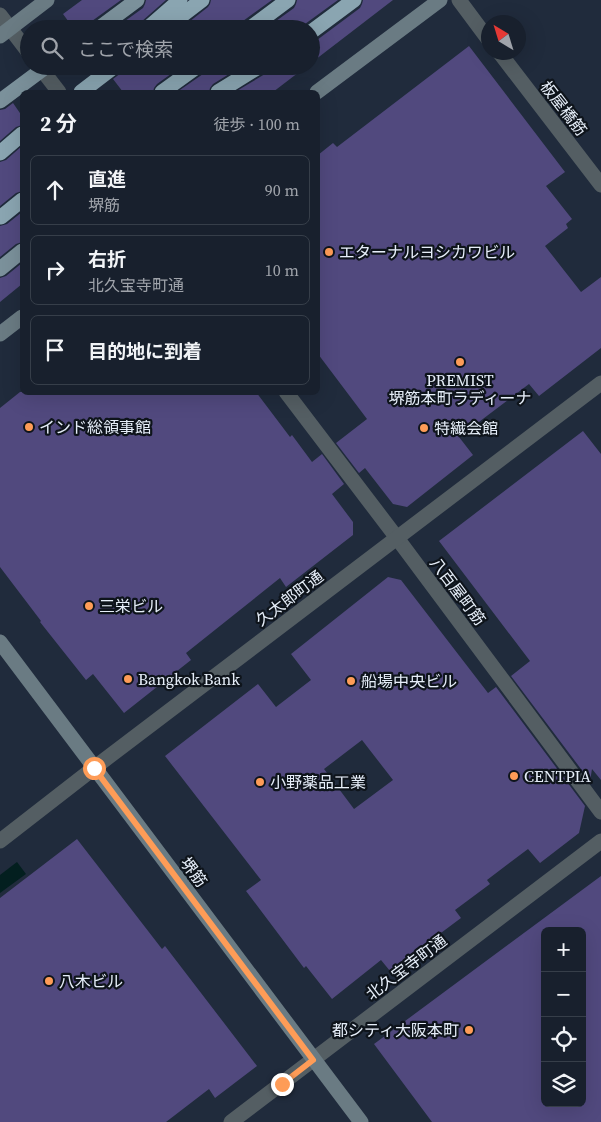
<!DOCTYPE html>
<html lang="ja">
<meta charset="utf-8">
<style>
body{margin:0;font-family:"Source Serif 4","Noto Sans JP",serif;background:#212835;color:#f1f3f6}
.controls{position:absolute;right:15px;bottom:15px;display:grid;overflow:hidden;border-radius:8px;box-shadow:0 5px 20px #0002}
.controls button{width:45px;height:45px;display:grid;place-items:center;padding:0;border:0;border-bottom:1px solid #363e49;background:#18202d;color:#f1f3f6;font:25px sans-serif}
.compass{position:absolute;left:481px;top:15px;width:45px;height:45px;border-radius:50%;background:#18202d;box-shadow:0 5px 20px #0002;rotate:322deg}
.stop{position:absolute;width:15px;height:15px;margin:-11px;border:4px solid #fe9c57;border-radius:50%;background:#fff}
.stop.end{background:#fe9c57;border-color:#fff;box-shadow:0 1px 5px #0008}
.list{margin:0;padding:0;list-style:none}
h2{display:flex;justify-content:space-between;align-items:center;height:65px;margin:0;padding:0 20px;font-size:21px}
h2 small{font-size:16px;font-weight:400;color:#9fa3aa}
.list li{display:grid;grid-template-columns:32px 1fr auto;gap:15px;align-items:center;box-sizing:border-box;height:70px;margin:0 10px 10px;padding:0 10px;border:1px solid #363e49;border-radius:8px}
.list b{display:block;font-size:19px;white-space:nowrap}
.list p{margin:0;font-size:16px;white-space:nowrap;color:#9fa3aa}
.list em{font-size:16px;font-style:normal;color:#9fa3aa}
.icon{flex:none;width:28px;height:28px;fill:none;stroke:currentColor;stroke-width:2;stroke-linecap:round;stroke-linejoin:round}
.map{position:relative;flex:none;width:601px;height:1122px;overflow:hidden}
.search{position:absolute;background:#18202d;box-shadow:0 5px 20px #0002;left:20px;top:20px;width:300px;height:55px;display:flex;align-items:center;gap:12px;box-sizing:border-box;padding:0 18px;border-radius:28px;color:#9fa3aa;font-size:19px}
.panel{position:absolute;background:#18202d;box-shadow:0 5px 20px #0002;left:20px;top:90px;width:300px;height:305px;border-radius:8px}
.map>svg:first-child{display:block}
.water{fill:#031f1f}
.building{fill:#51497e;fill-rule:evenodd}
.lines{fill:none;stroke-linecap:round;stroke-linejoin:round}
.street{stroke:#545e63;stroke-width:15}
.secondary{stroke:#6a7b83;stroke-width:15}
.primary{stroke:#7b919b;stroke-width:15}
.highway{stroke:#8aa5b1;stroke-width:15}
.primary-bridge{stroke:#7b919b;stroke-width:15}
.route{stroke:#fe9c57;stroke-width:6}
.poi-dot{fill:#fe9c57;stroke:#0e141b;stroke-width:2}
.labels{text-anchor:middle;stroke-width:4.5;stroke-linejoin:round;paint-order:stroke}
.street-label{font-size:16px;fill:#e6eef9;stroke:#0e141b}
.poi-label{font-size:16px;fill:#e6eef9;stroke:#0e141b;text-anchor:start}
</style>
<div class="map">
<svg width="601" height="1122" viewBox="0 0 601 1122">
<rect width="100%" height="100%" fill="#202b3c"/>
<!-- water -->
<polygon class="water" points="17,862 26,874 0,893 0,875"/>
<!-- building -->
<g class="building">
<polygon points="82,0 121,0 92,21 90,25 89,29 74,29 63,14"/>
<polygon points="146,0 166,0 141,22 138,29 114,29 143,8 145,4"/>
<polygon points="211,0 272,0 243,21 241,25 240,29 180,29 208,7 210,4"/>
<polygon points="297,0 338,0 305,24 302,29 265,29 294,8 296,4"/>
<polygon points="363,0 393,0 311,63 311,41 317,40 360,8 362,4"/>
<polygon points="469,46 565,172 546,186 572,219 566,224 568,228 545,246 581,292 601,277 601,348 539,396 529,384 459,437 473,455 407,507 393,504 365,468 359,473 336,443 367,419 318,354 318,155 333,143 337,147"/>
<polygon points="124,66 182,66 157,84 154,88 153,92 123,92 113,79 121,73 123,70"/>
<polygon points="207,66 242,66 213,84 210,88 209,92 177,92 203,74 206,70"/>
<polygon points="269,66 307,66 273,92 235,92 265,74 268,71"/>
<polygon points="13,103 22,116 22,125 16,127 0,141 0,110 5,109"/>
<polygon points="22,146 22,191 16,193 0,206 0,162 6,160"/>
<polygon points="22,212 22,242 16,244 0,257 0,226 7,224"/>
<polygon points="22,263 22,284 0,302 0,278 6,276"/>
<polygon points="20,392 256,392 290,437 292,435 312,462 322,454 344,484 332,494 353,522 353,535 286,587 280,578 186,653 191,660 124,713 93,674 86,680 40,622 41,621 0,567 0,408"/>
<polygon points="583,431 601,454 601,780 592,769 590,781 511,676 530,661 439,541"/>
<path d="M 388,577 L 401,580 L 488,693 L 496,687 L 585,806 L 579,833 L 540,863 L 528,849 L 487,880 L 490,884 L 455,910 L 461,918 L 390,971 L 381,960 L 332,999 L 306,966 L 304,968 L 246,891 L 261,880 L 165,756 L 258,684 L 276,707 L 311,680 L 291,654 ZM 362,740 L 393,780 L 354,809 L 324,769 Z"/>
<polygon points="77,839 162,949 165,946 257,1066 215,1098 209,1089 166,1122 0,1122 0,898"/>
<path d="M 601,876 L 601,1122 L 432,1122 L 374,1044 ZM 545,931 L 582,931 L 582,1103 L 545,1103 Z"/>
</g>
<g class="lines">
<!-- street -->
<g class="street">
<polyline points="459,0 488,39"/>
<polyline points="0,15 29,53"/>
<polyline points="499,52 601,185"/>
<polyline points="39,66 59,92"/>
<polyline points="286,392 397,538 601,812"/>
<polyline points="0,841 94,768 601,383"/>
<polyline points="231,1122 601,841"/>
</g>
<!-- secondary -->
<g class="secondary">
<polyline points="0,36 47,0"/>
<polyline points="317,92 440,0"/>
<polyline points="0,334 22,317"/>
<polyline points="0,642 361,1122"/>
</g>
<!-- primary -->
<g class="primary">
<polyline points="98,29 137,0"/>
<polyline points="0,269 22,251"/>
</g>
<!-- highway -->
<g class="highway">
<polyline points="147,29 180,0"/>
<polyline points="164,29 202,0"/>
<polyline points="249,29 288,0"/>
<polyline points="311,32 354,0"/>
<polyline points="81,92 115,66"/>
<polyline points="162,92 198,66"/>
<polyline points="218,92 260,66"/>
<polyline points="0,153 22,134"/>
<polyline points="1,217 22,200"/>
</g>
<!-- primary-bridge -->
<polyline class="primary-bridge" points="0,101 47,66"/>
</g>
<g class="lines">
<!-- route -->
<polyline class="route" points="94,768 313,1060 282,1084"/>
</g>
<!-- markers -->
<g class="poi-dot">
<circle cx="329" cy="252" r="5"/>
<circle cx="460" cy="362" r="5"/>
<circle cx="29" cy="427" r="5"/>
<circle cx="424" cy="428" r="5"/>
<circle cx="89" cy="606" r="5"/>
<circle cx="128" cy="679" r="5"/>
<circle cx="351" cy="681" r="5"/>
<circle cx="514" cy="776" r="5"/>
<circle cx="260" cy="782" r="5"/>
<circle cx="49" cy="981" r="5"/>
<circle cx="469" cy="1030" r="5"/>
</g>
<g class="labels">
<!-- street labels -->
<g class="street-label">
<text transform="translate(564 108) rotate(52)" y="6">板屋橋筋</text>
<text transform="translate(458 591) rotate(53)" y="6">八百屋町筋</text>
<text transform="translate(289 598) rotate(-37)" y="6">久太郎町通</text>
<text transform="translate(194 872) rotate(53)" y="6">堺筋</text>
<text transform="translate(406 967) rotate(-37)" y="6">北久宝寺町通</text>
</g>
<!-- poi labels -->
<g class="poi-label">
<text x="339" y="258">エターナルヨシカワビル</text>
<text x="460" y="386" text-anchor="middle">PREMIST<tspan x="460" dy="18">堺筋本町ラディーナ</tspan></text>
<text x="39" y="433">インド総領事館</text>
<text x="434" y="434">特繊会館</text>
<text x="99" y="612">三栄ビル</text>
<text x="138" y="685">Bangkok Bank</text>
<text x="361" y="687">船場中央ビル</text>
<text x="524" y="782">CENTPIA</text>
<text x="270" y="788">小野薬品工業</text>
<text x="59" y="987">八木ビル</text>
<text x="459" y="1036" text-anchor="end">都シティ大阪本町</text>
</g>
</g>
</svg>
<div class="controls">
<button>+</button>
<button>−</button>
<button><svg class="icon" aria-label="locate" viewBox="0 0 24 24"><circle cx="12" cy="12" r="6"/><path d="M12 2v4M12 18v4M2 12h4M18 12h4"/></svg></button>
<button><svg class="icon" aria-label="layers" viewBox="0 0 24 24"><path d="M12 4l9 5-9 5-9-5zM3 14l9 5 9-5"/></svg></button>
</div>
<svg class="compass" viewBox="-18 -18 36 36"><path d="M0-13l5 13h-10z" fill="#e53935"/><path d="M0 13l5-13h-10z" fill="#9fa3aa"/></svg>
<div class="stop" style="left:94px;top:768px"></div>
<div class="stop end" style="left:282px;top:1084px"></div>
<div class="search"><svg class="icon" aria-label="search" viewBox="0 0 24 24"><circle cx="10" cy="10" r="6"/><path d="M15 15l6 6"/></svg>ここで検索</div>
<section class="panel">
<h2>2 分<small>徒歩 · 100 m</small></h2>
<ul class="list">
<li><svg class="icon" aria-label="ahead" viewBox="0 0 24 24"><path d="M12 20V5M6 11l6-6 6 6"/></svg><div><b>直進</b><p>堺筋</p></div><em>90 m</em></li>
<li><svg class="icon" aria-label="right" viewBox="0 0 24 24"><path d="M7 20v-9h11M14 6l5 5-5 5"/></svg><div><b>右折</b><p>北久宝寺町通</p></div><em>10 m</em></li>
<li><svg class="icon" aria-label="arrive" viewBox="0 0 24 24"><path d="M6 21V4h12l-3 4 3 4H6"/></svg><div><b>目的地に到着</b></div></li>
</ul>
</section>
</div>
